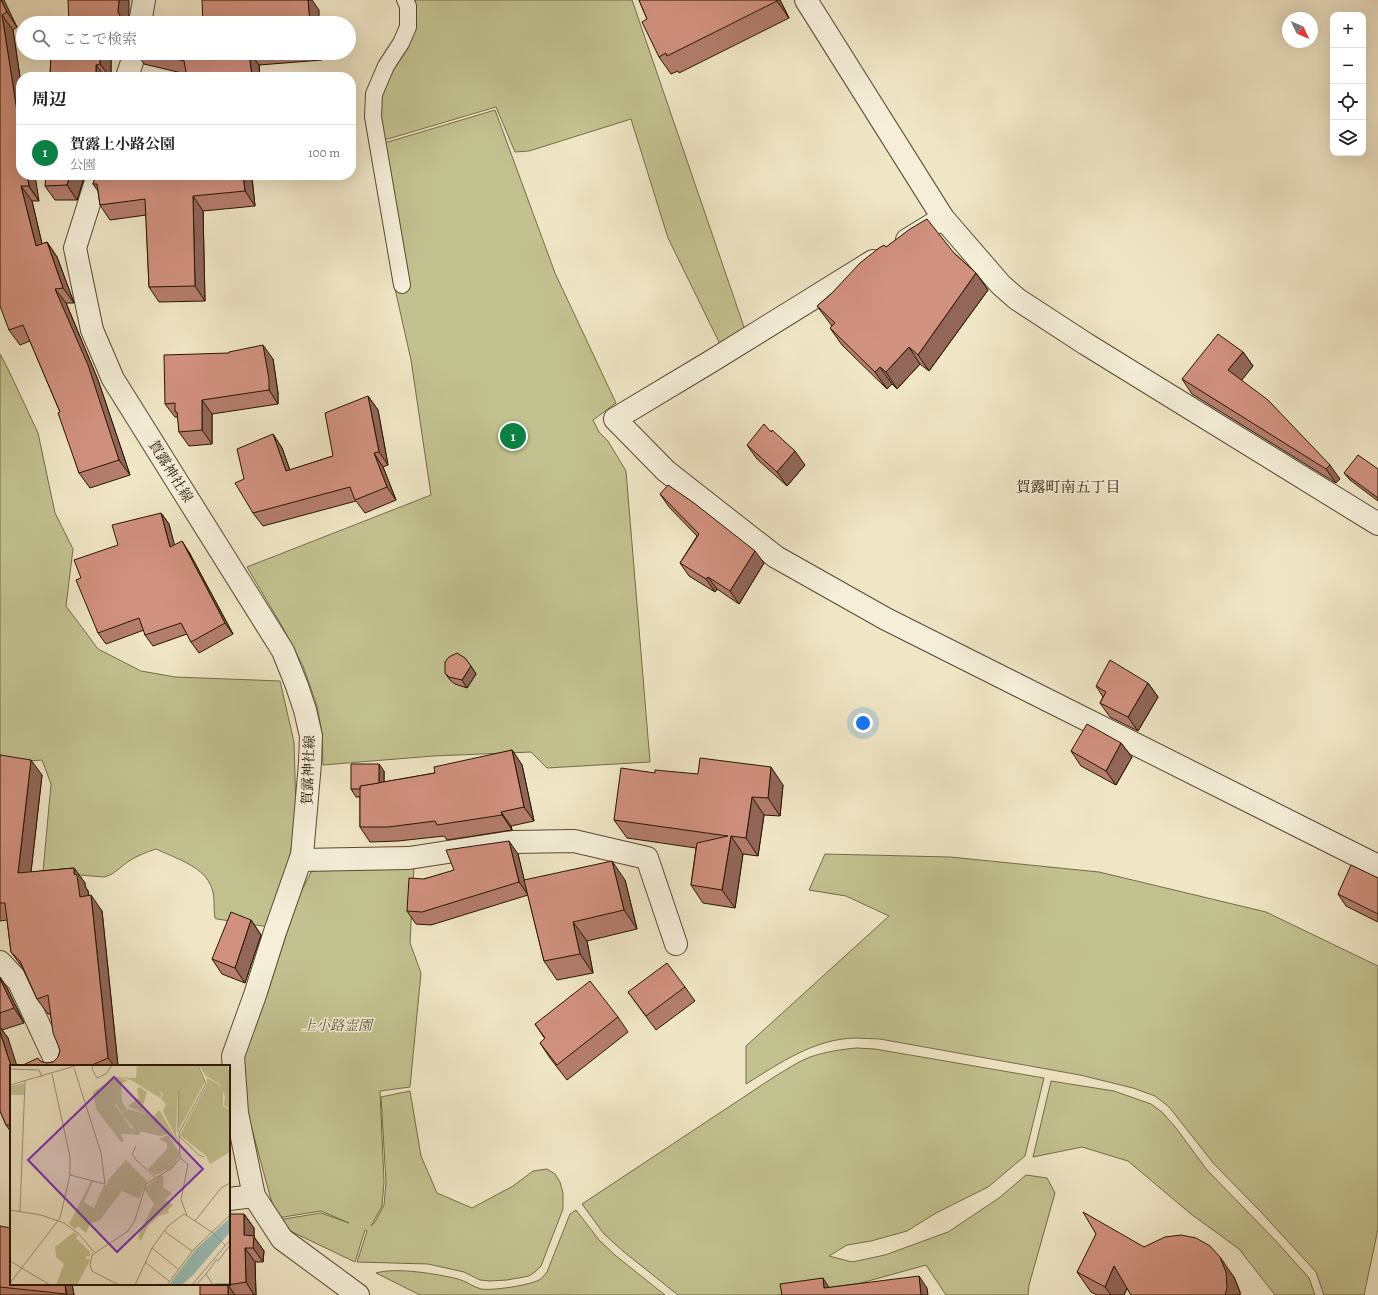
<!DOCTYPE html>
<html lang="ja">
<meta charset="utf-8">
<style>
body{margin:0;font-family:Alegreya,"Noto Serif JP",serif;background:#f2f2f2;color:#202124}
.controls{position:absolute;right:12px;top:12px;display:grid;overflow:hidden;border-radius:8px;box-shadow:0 4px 16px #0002}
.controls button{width:36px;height:36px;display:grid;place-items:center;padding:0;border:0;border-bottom:1px solid #e0e0e0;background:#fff;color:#202124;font:20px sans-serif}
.compass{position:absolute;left:1282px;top:12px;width:36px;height:36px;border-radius:50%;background:#fff;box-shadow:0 4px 16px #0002;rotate:134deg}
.you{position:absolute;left:863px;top:723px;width:14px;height:14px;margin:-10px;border:3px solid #fff;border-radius:50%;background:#1a73e8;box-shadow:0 0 0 6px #1a73e833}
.badge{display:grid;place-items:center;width:26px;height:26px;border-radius:50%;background:#0b8043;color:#fff;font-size:13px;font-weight:700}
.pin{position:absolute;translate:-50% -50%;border:2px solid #fff;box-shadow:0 1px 4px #0006}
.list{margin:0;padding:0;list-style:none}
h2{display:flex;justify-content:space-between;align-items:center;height:52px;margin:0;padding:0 16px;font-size:17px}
h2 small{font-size:13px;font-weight:400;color:#757577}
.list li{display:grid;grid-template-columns:26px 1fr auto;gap:12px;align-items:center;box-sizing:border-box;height:56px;padding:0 16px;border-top:1px solid #e0e0e0}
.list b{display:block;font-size:15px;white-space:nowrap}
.list p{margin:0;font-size:13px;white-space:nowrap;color:#757577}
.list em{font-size:13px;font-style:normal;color:#757577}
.icon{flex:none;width:22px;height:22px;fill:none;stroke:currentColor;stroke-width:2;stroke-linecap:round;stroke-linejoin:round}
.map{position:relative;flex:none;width:1378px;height:1295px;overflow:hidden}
.search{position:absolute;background:#fff;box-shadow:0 4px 16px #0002;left:16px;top:16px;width:340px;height:44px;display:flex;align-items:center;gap:10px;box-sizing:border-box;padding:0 14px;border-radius:22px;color:#757577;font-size:15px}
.panel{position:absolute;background:#fff;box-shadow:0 4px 16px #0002;left:16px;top:72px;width:340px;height:108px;border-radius:16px}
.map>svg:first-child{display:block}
.green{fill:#c2c290;stroke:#746c48}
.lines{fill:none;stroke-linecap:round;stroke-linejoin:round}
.service-casing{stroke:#594932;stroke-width:18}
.minor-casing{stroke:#594932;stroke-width:24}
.service{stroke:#f5efda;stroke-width:16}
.minor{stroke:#f5efda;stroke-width:22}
.wall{fill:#b47d6d;stroke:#271501}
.shaded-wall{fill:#926659;stroke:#271501}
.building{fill:#d1917f;stroke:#271501}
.labels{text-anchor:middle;stroke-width:3;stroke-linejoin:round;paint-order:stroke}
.street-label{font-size:14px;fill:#271501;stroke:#f5efda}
.park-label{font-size:14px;font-style:italic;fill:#5d5233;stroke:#f5efda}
.neighbourhood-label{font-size:15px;fill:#271501;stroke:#f5efda}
.inset-river{fill:none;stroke:#9abfb8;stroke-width:2}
.inset-road{fill:none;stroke:#a09277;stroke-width:1}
.view{fill:#7b2cbf;fill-opacity:0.15;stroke:#7b2cbf;stroke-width:2}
.inset-edge{fill:none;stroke:#271501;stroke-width:2}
</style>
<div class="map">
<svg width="1378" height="1295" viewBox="0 0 1378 1295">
<rect width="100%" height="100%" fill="#f0e6c6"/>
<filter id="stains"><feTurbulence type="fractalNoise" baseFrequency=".005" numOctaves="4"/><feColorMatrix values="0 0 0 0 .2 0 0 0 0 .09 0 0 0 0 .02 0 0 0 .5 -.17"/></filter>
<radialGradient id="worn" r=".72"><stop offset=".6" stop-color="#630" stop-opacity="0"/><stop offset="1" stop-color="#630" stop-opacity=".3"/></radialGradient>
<!-- green -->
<g class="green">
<polygon points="411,0 632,0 745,330 720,344 668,238 631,119 529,151 515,152 496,107 381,141 378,111 382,88"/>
<polygon points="495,110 555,273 616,403 593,420 599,432 608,441 626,471 650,762 547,768 531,752 433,756 323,765 322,733 317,706 303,666 283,628 247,567 431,495 411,360 393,280 381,144"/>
<path d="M 0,354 L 8,369 L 38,433 L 55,513 L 73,549 L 66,606 L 98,649 L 141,671 L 175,677 L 280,681 L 294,742 L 296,813 L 290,857 L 269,927 L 217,919 L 215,918 C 213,907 216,894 210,884 C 202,866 173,857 156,849 C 146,852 137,856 129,861 C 120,867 114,875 104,877 L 43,872 L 51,784 L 42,760 L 0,763 Z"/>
<path d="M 825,854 L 950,857 L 1099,872 L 1266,912 L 1378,966 L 1378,1229 L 1364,1295 L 1324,1295 L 1316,1272 L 1261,1212 L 1214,1164 L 1169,1107 L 1155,1096 L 1133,1088 L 1080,1075 L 880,1039 C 872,1039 863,1038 855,1038 C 814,1039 780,1063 746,1084 L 746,1046 L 889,916 L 846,896 L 809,890 Z"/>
<polygon points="414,867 410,943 421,973 410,1087 380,1091 384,1182 382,1206 371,1226 375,1222 384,1205 386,1182 381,1097 410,1091 421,1156 437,1193 472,1208 513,1186 533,1171 547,1169 555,1174 560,1182 563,1193 563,1209 541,1266 535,1272 529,1276 507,1280 490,1281 480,1280 464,1272 428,1264 357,1262 367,1231 365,1230 355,1262 286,1229 278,1220 321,1213 349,1223 321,1211 277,1218 270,1196 247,1111 244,1056 301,892 311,872 325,868"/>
<path d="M 857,1048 L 875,1049 L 1044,1078 L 1025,1156 L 988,1187 L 936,1213 L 907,1231 L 871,1241 L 847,1245 L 829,1256 L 852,1262 L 885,1255 L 948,1232 L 999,1198 L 1026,1175 L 1047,1178 L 1055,1193 L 1029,1285 L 1028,1295 L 946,1295 L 926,1265 L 861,1283 L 776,1295 L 678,1295 L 624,1252 L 604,1234 L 582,1204 L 774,1077 C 786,1070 797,1062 810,1057 C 825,1052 842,1049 857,1048 Z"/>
<polygon points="1051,1081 1114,1091 1151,1104 1162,1112 1176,1128 1207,1170 1276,1241 1309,1278 1315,1295 1275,1295 1239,1249 1191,1214 1128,1161 1082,1147 1033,1157"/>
<path d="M 576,1210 L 599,1240 L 616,1256 L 665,1295 L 420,1295 L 376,1273 C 397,1267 437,1274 458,1279 C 466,1281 473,1287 481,1289 C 492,1291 532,1285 541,1279 C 543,1277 545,1274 547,1272 L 570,1214 Z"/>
</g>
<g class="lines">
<!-- service casing -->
<g class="service-casing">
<polyline id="service" points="402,285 373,117 374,94 386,66 401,43 408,27 408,6 405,0"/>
</g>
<!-- minor casing -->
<g class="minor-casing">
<g id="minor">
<polyline points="806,0 943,218 1001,285 1017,299 1086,344 1378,524"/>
<polyline points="140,23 144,0"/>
<polyline points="127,77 135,53"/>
<polyline points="98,175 75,248 92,330 113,379 283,651 297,686 305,710 311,736 310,763 302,855 275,932 255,995 233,1056 237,1113 254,1196 282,1239 358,1295"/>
<polyline points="907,240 943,218"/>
<polyline points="873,261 710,362 615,419 666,471 776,557 886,619 1378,866"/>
<polyline points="301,860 409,858 513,842 574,841 647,858 676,944"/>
<polyline points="0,962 19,982 58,1066"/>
<polyline points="229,1199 254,1196"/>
</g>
</g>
<!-- service -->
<use href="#service" class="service"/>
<!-- minor -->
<use href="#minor" class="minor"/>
</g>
<!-- wall -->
<g class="wall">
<polygon points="0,0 17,27 13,30 21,84 21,175 39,201 32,201 42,244 47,242 57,257 74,303 66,303 98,380 130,475 90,488 79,473 60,412 30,341 20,345 9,330"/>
<polygon points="639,0 780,0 789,18 679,73 678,71 671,74 659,57 647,19"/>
<polygon points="51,53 122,53 120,58 111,56 111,77 50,77"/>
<polygon points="137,53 321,53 322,60 259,65 260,77 187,77 186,74 144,64"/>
<polygon points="85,175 77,200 55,200 45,186"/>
<polygon points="96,175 250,175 252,178 255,206 203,211 205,301 159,302 149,287 146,215 110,220 100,205 98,191 93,184"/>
<polygon points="886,247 954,253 976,273 988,290 929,371 920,364 897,389 892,384 887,389 842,345 830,328 832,326 817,306"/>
<polygon points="1243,352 1253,366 1241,380 1340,479 1336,483 1192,394 1182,379"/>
<polygon points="273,359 278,393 278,404 212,414 212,444 189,446 179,432 178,417 175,417 165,404"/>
<polygon points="368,396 378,410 388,465 383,467 396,500 365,513 356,501 263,526 253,513 273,434 282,448 290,470 333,456"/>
<polygon points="747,445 805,465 787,486 757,459"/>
<polygon points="1378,469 1378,501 1350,480 1344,473"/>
<polygon points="660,494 764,563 739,604 717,589 715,592 689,576 680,563 697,536 669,507"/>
<polygon points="161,513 169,524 174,545 189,552 233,634 199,653 191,642 187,634 153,646 145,635 144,630 106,644 98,633 81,578"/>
<polygon points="465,658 476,674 467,688 455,684 450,680 445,673"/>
<polygon points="1148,683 1158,697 1138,731 1110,717 1100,703 1103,697 1096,686"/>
<polygon points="1121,743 1132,757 1116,785 1081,766 1071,751"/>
<polygon points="512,750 522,765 534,821 511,826 512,830 447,840 444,836 398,841 370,842 360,827 360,797 356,797 351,789 384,771 384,782 435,773"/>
<polygon points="0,755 42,775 31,872 74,868 85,883 85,886 88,891 89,896 102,911 118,1066 21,1066 40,1061 46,1063 53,1062 58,1057 60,1051 50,1014 48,1014 37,999 22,967 11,952 7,920 0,921"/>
<polygon points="655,773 783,785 780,816 764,815 758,856 743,854 735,908 703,903 691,885 696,848 627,838 614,820"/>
<polygon points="518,854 524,880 625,880 637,929 587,941 593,973 557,980 544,961 528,895 431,925 416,924 407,911 424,879"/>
<polygon points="1378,878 1378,922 1346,906 1338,894"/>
<polygon points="251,920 261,935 245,983 222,974 212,959"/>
<polygon points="0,977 7,988 24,1023 2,1030 8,1038 11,1066 11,1132 6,1125 0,1111"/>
<polygon points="685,987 695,1001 656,1030 628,992"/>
<polygon points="618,1017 628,1032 567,1080 550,1058 540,1043 545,1039 535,1024"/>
<polygon points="244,1214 254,1228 254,1237 264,1251 263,1262 255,1262 256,1295 200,1295"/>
<polygon points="0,1226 72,1284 74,1295 0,1295"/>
<polygon points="1144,1247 1234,1277 1240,1292 1240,1295 1131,1295 1127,1288 1124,1295 1097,1295 1091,1292 1077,1272"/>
</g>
<!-- shaded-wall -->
<g class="shaded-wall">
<polygon points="1,0 4,0 17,27 7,12"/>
<polygon points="119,0 129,0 129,11 128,23 120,20 118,12"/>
<polygon points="308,0 312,0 319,10 319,23 310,23"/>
<polygon points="776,0 780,0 789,18"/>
<polygon points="2,15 13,30 21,84 21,137"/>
<polygon points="100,53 108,53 111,56 111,77 110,77 100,64"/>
<polygon points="116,53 122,53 120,58"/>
<polygon points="249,53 250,53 259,65 260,77 252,77"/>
<polygon points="317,53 321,53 322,60"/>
<polygon points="96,65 105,77 96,77"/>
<polygon points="27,175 35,175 39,201 29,186"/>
<polygon points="70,175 85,175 77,200 67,185"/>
<polygon points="243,175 250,175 252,178 255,206 245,191"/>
<polygon points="21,186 32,201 46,261 36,246"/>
<polygon points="193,196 203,211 205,301 195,286"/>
<polygon points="47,242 57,257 74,303 63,288"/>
<polygon points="976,273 988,290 929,371 918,355"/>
<polygon points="55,289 66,303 98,380 130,475 119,460"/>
<polygon points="263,345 273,359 278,393 278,404 269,390"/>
<polygon points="909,347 920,364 897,389 886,372"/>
<polygon points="1243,352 1253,366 1238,385 1228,370"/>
<polygon points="880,367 892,384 887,389 875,372"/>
<polygon points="368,396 378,410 388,465 379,452"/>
<polygon points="202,400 212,414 212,444 202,430"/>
<polygon points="273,434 282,448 295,485 286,471"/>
<polygon points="795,451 805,465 787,486 777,472"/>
<polygon points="374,453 383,467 396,500 387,487"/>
<polygon points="1330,465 1340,479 1336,483 1326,469"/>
<polygon points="161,513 169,524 178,558 170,547"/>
<polygon points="182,541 189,552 233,634 225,623"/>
<polygon points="755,551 764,563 739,604 730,591"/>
<polygon points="708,577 717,589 715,592 706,579"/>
<polygon points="471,666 476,674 467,688 462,680"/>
<polygon points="1148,683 1158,697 1138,731 1128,717"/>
<polygon points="1121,743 1132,757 1116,785 1106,771"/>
<polygon points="512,750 522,765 534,821 524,807"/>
<polygon points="31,760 42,775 29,889 18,873"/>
<polygon points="379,764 384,771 384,796 379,789"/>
<polygon points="771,767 783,785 780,816 768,798"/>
<polygon points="752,797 764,815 758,856 746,838"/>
<polygon points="501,812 511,826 512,830 502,815"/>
<polygon points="731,836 743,854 735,908 722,890"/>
<polygon points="509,841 518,854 528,895 519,882"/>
<polygon points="612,861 625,880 637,929 624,910"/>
<polygon points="74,868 85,883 85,886 88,891 91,913 80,897 74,874"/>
<polygon points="91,895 102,911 118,1066 114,1066 108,1058"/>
<polygon points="251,920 261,935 245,983 235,968"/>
<polygon points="573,922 587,941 593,973 580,954"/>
<polygon points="0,977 7,988 24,1023 14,1008 0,979"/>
<polygon points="0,1027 8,1038 17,1066 11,1066 0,1032"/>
<polygon points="244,1214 254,1228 254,1237 264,1251 263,1262 244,1235"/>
<polygon points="245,1248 255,1262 256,1295 254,1295 246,1282"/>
<polygon points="1220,1257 1234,1277 1240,1292 1240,1295 1225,1295"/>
<polygon points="1114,1266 1128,1286 1124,1295 1111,1295 1105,1287"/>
<polygon points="919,1276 927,1288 928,1295 921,1295"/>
<polygon points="823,1278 831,1291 824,1288"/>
<polygon points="65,1284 72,1284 74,1295 67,1295"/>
<polygon points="228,1285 235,1295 228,1295"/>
</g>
<!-- building -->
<g class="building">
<polygon points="0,0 1,0 7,12 2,15 21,137 21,175 27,175 29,186 21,186 36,246 47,242 63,288 55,289 88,365 119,460 79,473 58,413 60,412 23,325 9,330 0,306"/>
<polygon points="68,0 119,0 118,12 120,16 120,20 133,23 69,23"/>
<polygon points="202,0 308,0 310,23 203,23"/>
<polygon points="639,0 776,0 777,1 667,56 666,53 659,57 642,22 647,19"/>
<polygon points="51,53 100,53 100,64 96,65 96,77 50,77"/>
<polygon points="150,53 249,53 252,77 187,77 184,61"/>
<polygon points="46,175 70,175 67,185 45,186"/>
<polygon points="96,175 243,175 245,191 193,196 195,286 149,287 145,199 100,205 97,184 93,184"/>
<polygon points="927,219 954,253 976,273 918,355 909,347 886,372 880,367 875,372 830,328 835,323 817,306 832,293 860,263 879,248 884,245 886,247 910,229"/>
<polygon points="1218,334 1243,352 1228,370 1268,400 1330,465 1326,469 1182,379"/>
<polygon points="263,345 269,379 269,390 202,400 202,430 179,432 177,412 175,412 175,403 165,404 164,355 229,353 229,352"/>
<polygon points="368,396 379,452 374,453 387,487 355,500 350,487 253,513 235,483 244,479 237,449 273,434 286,471 333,456 325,413"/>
<polygon points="764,424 771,432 772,430 795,451 777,472 747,445"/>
<polygon points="1358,455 1378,469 1378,498 1344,473"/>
<polygon points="668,485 694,503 755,551 730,591 708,577 706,579 680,563 699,534 660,494"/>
<polygon points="161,513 170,547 182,541 225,623 191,642 181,623 145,635 139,618 98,633 76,580 81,578 74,560 118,545 112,525"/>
<polygon points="457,653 465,658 471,666 462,680 449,677 445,673 445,662 449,657"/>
<polygon points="1110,660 1148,683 1128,717 1100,703 1106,692 1096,686"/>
<polygon points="1087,724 1121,743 1106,771 1071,751"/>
<polygon points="512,750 524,807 501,812 502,815 437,825 435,821 388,827 360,827 360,786 435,773 434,767"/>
<polygon points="0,755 31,760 18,873 74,868 74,874 77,875 80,897 91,895 108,1058 90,1066 21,1066 38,1058 40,1061 46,1063 53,1062 58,1057 60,1051 58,1045 53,1033 48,995 37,999 20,961 11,952 5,903 0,903"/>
<polygon points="700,758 771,767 768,798 752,797 746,838 731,836 722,890 691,885 697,843 728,836 614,820 621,768 655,773 655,770 698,774"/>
<polygon points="351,764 379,764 379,783 360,786 360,789 351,789"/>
<polygon points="509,841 519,882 422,912 407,911 409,878 424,879 454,870 446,850"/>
<polygon points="612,861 624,910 573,922 580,954 544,961 524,880"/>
<polygon points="1351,865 1378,878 1378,914 1338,894"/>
<polygon points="231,912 251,920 235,968 212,959"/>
<polygon points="667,963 685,987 646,1016 628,992"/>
<polygon points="0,979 14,1008 0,1013"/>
<polygon points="590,981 618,1017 557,1065 540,1043 545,1038 535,1024"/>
<polygon points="0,1032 11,1066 11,1125 6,1125 0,1111"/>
<polygon points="1083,1212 1144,1247 1165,1237 1181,1235 1196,1238 1210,1246 1220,1257 1226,1272 1227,1288 1225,1295 1131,1295 1114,1266 1105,1287 1077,1272 1096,1234"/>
<polygon points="229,1214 244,1214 244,1235 254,1236 253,1248 245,1248 246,1282 228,1285 228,1295 200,1295 200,1284 229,1284"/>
<polygon points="0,1226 11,1228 11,1284 65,1284 66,1294 0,1287"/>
<polygon points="919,1276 921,1295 782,1295 780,1284 823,1278 824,1288"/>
</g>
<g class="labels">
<!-- street labels -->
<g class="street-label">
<text transform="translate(171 471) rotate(58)" y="5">賀露神社線</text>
<text transform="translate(308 770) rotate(-88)" y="5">賀露神社線</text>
</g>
<!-- park labels -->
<g class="park-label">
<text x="337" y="1030">上小路霊園</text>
</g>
<!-- neighbourhood labels -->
<g class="neighbourhood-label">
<text x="1068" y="492">賀露町南五丁目</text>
</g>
</g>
<!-- overview -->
<g transform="translate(10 1065)">
<rect width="220" height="220" fill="#f0e6c6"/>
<path d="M 127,0 L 187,0 L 195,17 L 169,64 L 168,25 L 166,69 L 169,79 L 153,46 L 156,39 L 151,34 L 153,29 L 148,25 L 152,30 L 150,33 L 121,15 L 112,13 L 108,16 L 106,41 L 121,63 L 131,67 L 129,70 L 111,69 L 114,76 L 111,77 L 86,44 L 83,27 L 106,12 L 126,13 ZM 189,0 L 216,0 L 218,3 L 220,8 L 220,44 L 214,40 L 215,31 L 209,19 L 196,11 ZM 197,13 L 208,19 L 213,26 L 213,41 L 220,45 L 220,87 L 200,99 L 196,91 L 170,70 L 197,19 ZM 111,14 L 118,15 L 111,19 L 112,37 L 117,44 L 111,47 L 106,38 L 108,17 ZM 14,18 L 14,30 L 0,30 L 0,21 ZM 129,22 L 137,27 L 132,44 L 143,52 L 149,45 L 154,52 L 150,57 L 150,71 L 125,65 L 111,48 L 119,44 L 137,50 L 118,41 L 129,33 L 127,25 ZM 154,53 L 165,72 L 168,80 L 159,69 L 150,71 L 150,57 ZM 158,70 L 170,89 L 162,103 L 145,110 L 138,104 L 157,84 L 157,78 L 149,74 ZM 116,95 L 137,116 L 129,134 L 112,126 L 90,155 L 80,159 L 76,168 L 68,161 L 65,164 L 59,159 L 81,116 L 83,117 L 74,137 L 84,143 L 94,120 L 97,120 L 98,115 ZM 151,109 L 154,113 L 153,122 L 162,128 L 155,135 L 163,140 L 158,145 L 159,148 L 149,151 L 138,161 L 131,176 L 128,173 L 131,163 L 144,139 L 134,124 ZM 64,167 L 68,170 L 66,173 L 80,187 L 80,191 L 76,191 L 76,194 L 80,194 L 79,197 L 67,220 L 46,220 L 54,199 L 46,192 L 45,182 Z" fill="#c2c290"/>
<path d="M 220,153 L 220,167 L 184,209 L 172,220 L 159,220 L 186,184 Z" fill="#9abfb8"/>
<path class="inset-river" d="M 205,219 L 220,219"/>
<path class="inset-road" d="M 83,0 L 82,4 L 87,13 L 96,9 L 102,0M 0,4 L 29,5 L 32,12M 0,20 L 68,0M 168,67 L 169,25M 169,71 L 189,90 L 194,92M 126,81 L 122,89 L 126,95 L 145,112M 170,93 L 178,99 L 171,135 L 177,150M 60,110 L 95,119 L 91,88 L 64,3M 0,145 L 31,150 L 54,158 L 69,169 L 84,187M 10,146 L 15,16M 185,156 L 203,168 L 215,180M 154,166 L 182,186M 142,183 L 168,204M 0,196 L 40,220M 135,197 L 159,216M 207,197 L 220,180M 0,218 L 50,153 L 60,110 L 60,92 L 42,9M 109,220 L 82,206 L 80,200 L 82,190 L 118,166 L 125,155 L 136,119 L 162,103 L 170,93 L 169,68 L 196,19 L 188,0M 125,220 L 142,183 L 158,161 L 174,149 L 185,156 L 211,123 L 220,118M 157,220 L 184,184 L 220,150M 182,220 L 220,175M 186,220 L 196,209M 203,220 L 196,209 L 207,194"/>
<path class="view" d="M 104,12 L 193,104 L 107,187 L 18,95 Z"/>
<rect width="220" height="220" class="inset-edge"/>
</g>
<rect width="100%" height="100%" filter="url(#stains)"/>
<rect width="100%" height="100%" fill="url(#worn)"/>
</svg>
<div class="controls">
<button>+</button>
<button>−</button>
<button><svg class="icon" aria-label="locate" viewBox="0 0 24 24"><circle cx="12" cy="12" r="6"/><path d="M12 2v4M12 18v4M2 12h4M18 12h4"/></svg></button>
<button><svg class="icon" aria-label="layers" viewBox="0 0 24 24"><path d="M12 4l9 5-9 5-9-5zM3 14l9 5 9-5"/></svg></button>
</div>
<svg class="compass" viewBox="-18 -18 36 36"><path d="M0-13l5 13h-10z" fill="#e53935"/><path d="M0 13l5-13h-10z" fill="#757577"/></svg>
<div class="you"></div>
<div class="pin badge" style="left:513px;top:436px">1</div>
<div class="search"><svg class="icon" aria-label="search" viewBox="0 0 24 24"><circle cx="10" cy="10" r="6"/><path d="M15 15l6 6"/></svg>ここで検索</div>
<section class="panel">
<h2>周辺<small></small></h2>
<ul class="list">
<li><span class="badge">1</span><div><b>賀露上小路公園</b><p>公園</p></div><em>100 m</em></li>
</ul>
</section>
</div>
